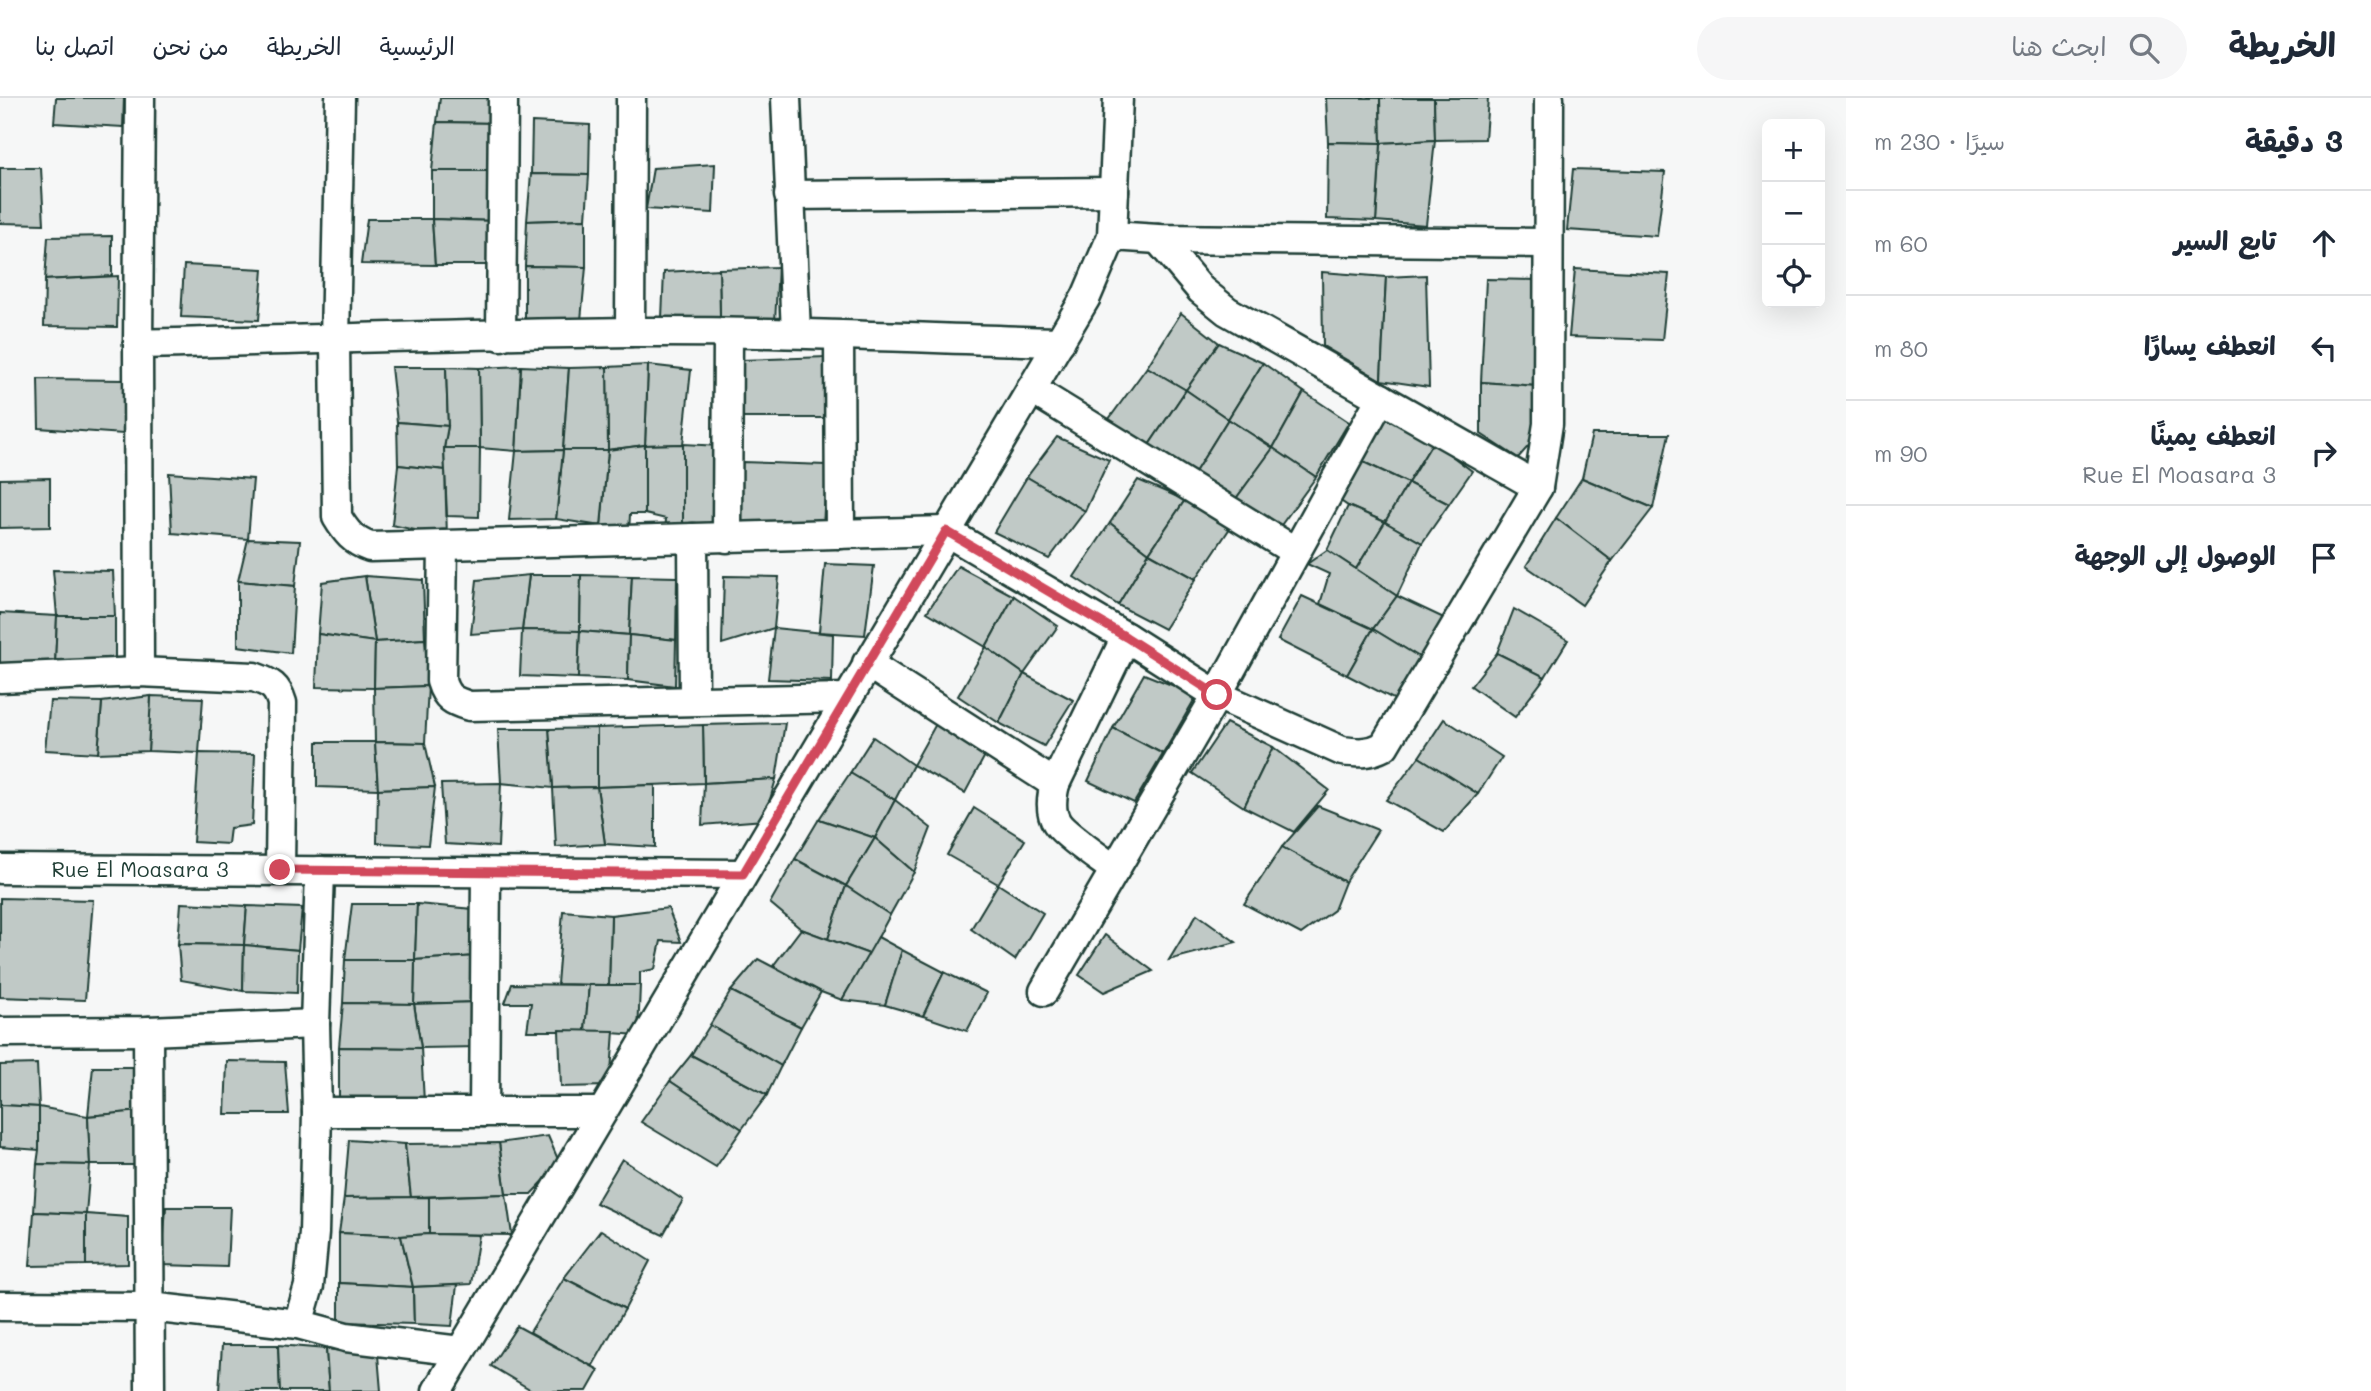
<!DOCTYPE html>
<html lang="ar">
<meta charset="utf-8">
<style>
body{margin:0;font-family:Mali,"Playpen Sans Arabic",sans-serif;background:#f6f6f7;color:#1f2937;direction:rtl}
.controls{position:absolute;right:21px;top:21px;display:grid;overflow:hidden;border-radius:10px;box-shadow:0 7px 28px #0002}
.controls button{width:63px;height:63px;display:grid;place-items:center;padding:0;border:0;border-bottom:2px solid #e0e1e3;background:#fff;color:#1f2937;font:35px sans-serif}
.stop{position:absolute;width:21px;height:21px;margin:-16px;border:5px solid #d1495b;border-radius:50%;background:#fff}
.stop.end{background:#d1495b;border-color:#fff;box-shadow:0 2px 7px #0008}
.list{margin:0;padding:0;list-style:none}
h2{display:flex;justify-content:space-between;align-items:center;height:91px;margin:0;padding:0 28px;font-size:30px}
h2 small{font-size:23px;font-weight:400;color:#747a83}
.list li{display:grid;grid-template-columns:46px 1fr auto;gap:21px;align-items:center;box-sizing:border-box;height:105px;padding:0 28px;border-top:2px solid #e0e1e3}
.list b{display:block;font-size:26px;white-space:nowrap}
.list p{margin:0;font-size:23px;white-space:nowrap;color:#747a83}
.list em{font-size:23px;font-style:normal;color:#747a83}
.icon{flex:none;width:38px;height:38px;fill:none;stroke:currentColor;stroke-width:2;stroke-linecap:round;stroke-linejoin:round}
.map{position:relative;flex:none;width:1846px;height:1293px;overflow:hidden;direction:ltr}
header{display:flex;align-items:center;gap:42px;box-sizing:border-box;height:98px;padding:0 35px;background:#fff;border-bottom:2px solid #e0e1e3}
header strong{font-size:33px}
nav{display:flex;gap:38px;margin-inline-start:auto;font-size:24px}
.search{width:490px;height:63px;background:#f6f6f7;display:flex;align-items:center;gap:18px;box-sizing:border-box;padding:0 24px;border-radius:38px;color:#747a83;font-size:26px}
main{display:flex}
aside{flex:1;background:#fff}
.map>svg:first-child{display:block}
.building{fill:#c0c9c6;stroke:#1f3d34;stroke-width:2}
.lines{fill:none;stroke-linecap:round;stroke-linejoin:round}
.minor-casing{stroke:#1f3d34;stroke-width:33}
.minor{stroke:#fff;stroke-width:28}
.route{stroke:#d1495b;stroke-width:9}
.labels{text-anchor:middle;stroke-width:5;stroke-linejoin:round;paint-order:stroke}
.street-label{font-size:21px;fill:#1f3d34;stroke:#fff}
</style>
<header>
<strong>الخريطة</strong>
<div class="search"><svg class="icon" aria-label="search" viewBox="0 0 24 24"><circle cx="10" cy="10" r="6"/><path d="M15 15l6 6"/></svg>ابحث هنا</div>
<nav><a>الرئيسية</a><a>الخريطة</a><a>من نحن</a><a>اتصل بنا</a></nav>
</header>
<main>
<aside>
<h2>3 دقيقة<small>سيرًا · 230 m</small></h2>
<ul class="list">
<li><svg class="icon" aria-label="ahead" viewBox="0 0 24 24"><path d="M12 20V5M6 11l6-6 6 6"/></svg><div><b>تابع السير</b></div><em>60 m</em></li>
<li><svg class="icon" aria-label="left" viewBox="0 0 24 24"><path d="M17 20v-9H6M10 6l-5 5 5 5"/></svg><div><b>انعطف يسارًا</b></div><em>80 m</em></li>
<li><svg class="icon" aria-label="right" viewBox="0 0 24 24"><path d="M7 20v-9h11M14 6l5 5-5 5"/></svg><div><b>انعطف يمينًا</b><p>Rue El Moasara 3</p></div><em>90 m</em></li>
<li><svg class="icon" aria-label="arrive" viewBox="0 0 24 24"><path d="M6 21V4h12l-3 4 3 4H6"/></svg><div><b>الوصول إلى الوجهة</b></div></li>
</ul>
</aside>
<div class="map">
<svg width="1846" height="1293" viewBox="0 0 1846 1293">
<rect width="100%" height="100%" fill="#f6f7f7"/>
<filter id="ink" filterUnits="userSpaceOnUse"><feTurbulence type="fractalNoise" baseFrequency=".0143" numOctaves="2"/><feDisplacementMap in="SourceGraphic" scale="14" xChannelSelector="R" yChannelSelector="G"/><feConvolveMatrix kernelMatrix="1 2 1 2 8 2 1 2 1" color-interpolation-filters="sRGB"/></filter>
<g filter="url(#ink)">
<!-- building -->
<g class="building">
<polygon points="56,0 124,0 123,29 54,25"/>
<polygon points="440,0 497,0 495,25 437,24"/>
<polygon points="1326,0 1380,0 1381,45 1328,44"/>
<polygon points="1380,0 1434,0 1435,42 1381,45"/>
<polygon points="1434,0 1488,0 1485,41 1435,42"/>
<polygon points="437,24 495,25 494,73 432,73"/>
<polygon points="532,24 590,27 589,77 531,76"/>
<polygon points="1435,42 1426,127 1376,123 1381,45"/>
<polygon points="1328,44 1381,45 1376,123 1327,121"/>
<polygon points="715,66 713,115 646,111 653,70"/>
<polygon points="0,70 41,70 44,126 0,125"/>
<polygon points="1573,71 1665,74 1657,138 1567,132"/>
<polygon points="432,73 494,73 494,123 432,121"/>
<polygon points="531,76 589,77 586,121 527,123"/>
<polygon points="367,121 432,121 435,167 361,166"/>
<polygon points="432,121 494,123 494,167 435,167"/>
<polygon points="586,121 586,169 525,168 527,123"/>
<polygon points="112,138 112,178 45,182 48,139"/>
<polygon points="184,167 263,171 259,222 181,219"/>
<polygon points="525,168 586,169 581,222 525,221"/>
<polygon points="778,169 775,224 720,219 719,171"/>
<polygon points="719,171 720,219 662,220 664,174"/>
<polygon points="1575,171 1669,176 1662,242 1569,239"/>
<polygon points="1322,174 1386,179 1381,282 1323,248"/>
<polygon points="1426,177 1429,289 1381,282 1386,179"/>
<polygon points="118,178 117,229 44,228 45,182"/>
<polygon points="1486,181 1538,182 1536,288 1481,284"/>
<polygon points="1181,215 1219,245 1186,292 1147,269"/>
<polygon points="1219,245 1263,265 1228,321 1186,292"/>
<polygon points="827,259 825,320 738,320 741,262"/>
<polygon points="1263,265 1304,294 1273,350 1228,321"/>
<polygon points="648,267 691,272 683,346 645,347"/>
<polygon points="648,267 645,347 608,352 607,269"/>
<polygon points="521,268 569,270 563,352 516,353"/>
<polygon points="521,268 516,353 480,350 479,270"/>
<polygon points="391,269 446,269 448,328 397,324"/>
<polygon points="446,269 479,270 480,350 444,350 448,328"/>
<polygon points="607,269 608,352 563,352 569,270"/>
<polygon points="1147,269 1186,292 1145,353 1106,325"/>
<polygon points="38,281 125,282 123,336 39,330"/>
<polygon points="1481,284 1536,288 1533,343 1518,360 1481,336"/>
<polygon points="1186,292 1228,321 1192,379 1145,353"/>
<polygon points="1304,294 1349,324 1316,379 1273,350"/>
<polygon points="1388,318 1433,344 1408,385 1359,362"/>
<polygon points="1228,321 1273,350 1235,402 1192,379"/>
<polygon points="397,324 448,328 444,350 445,372 398,367"/>
<polygon points="1592,336 1669,336 1653,410 1582,380"/>
<polygon points="1057,339 1109,362 1085,413 1027,379"/>
<polygon points="1433,344 1472,373 1449,406 1408,385"/>
<polygon points="683,346 720,348 716,431 683,430"/>
<polygon points="683,346 683,430 665,436 666,421 645,416 645,347"/>
<polygon points="645,347 645,416 630,416 629,435 601,428 608,352"/>
<polygon points="444,350 480,350 479,419 447,418"/>
<polygon points="1273,350 1316,379 1279,430 1235,402"/>
<polygon points="563,352 608,352 601,428 556,421"/>
<polygon points="563,352 556,421 509,422 516,353"/>
<polygon points="1359,362 1408,385 1385,424 1348,408 1332,397"/>
<polygon points="742,364 826,367 823,432 742,428"/>
<polygon points="398,367 445,372 447,439 392,427"/>
<polygon points="169,375 253,381 248,441 172,435"/>
<polygon points="1027,379 1085,413 1049,461 994,434"/>
<polygon points="50,380 50,429 0,430 0,381"/>
<polygon points="1582,380 1653,410 1612,463 1556,420"/>
<polygon points="1138,382 1185,402 1149,455 1110,425"/>
<polygon points="1408,385 1449,406 1422,445 1385,424"/>
<polygon points="1185,402 1230,430 1196,481 1149,455"/>
<polygon points="1348,408 1385,424 1356,471 1327,452"/>
<polygon points="1556,420 1612,463 1582,507 1526,468"/>
<polygon points="1385,424 1422,445 1397,498 1356,471"/>
<polygon points="1110,425 1149,455 1118,507 1074,479"/>
<polygon points="248,441 300,443 295,488 238,483"/>
<polygon points="1327,452 1397,498 1373,531 1320,506 1329,476 1307,466"/>
<polygon points="1149,455 1196,481 1164,531 1118,507"/>
<polygon points="825,466 874,468 865,537 819,534"/>
<polygon points="958,468 1014,498 986,549 927,514"/>
<polygon points="53,472 113,473 115,518 57,518"/>
<polygon points="529,477 581,477 580,533 522,532"/>
<polygon points="529,477 522,532 471,536 477,482"/>
<polygon points="581,477 632,478 629,537 580,533"/>
<polygon points="365,478 423,482 425,541 375,544"/>
<polygon points="365,478 375,544 318,536 322,484"/>
<polygon points="632,478 677,479 676,542 629,537"/>
<polygon points="724,478 779,479 774,530 722,546"/>
<polygon points="238,483 295,488 291,555 238,548"/>
<polygon points="1014,498 1058,528 1024,576 986,549"/>
<polygon points="1302,498 1373,531 1347,577 1278,542"/>
<polygon points="1397,498 1448,522 1424,562 1373,531"/>
<polygon points="1514,511 1568,542 1545,579 1497,555"/>
<polygon points="0,515 57,518 55,569 0,568"/>
<polygon points="57,518 115,518 115,568 55,569"/>
<polygon points="774,530 833,536 832,583 768,581"/>
<polygon points="1373,531 1424,562 1401,605 1347,577"/>
<polygon points="522,532 580,533 578,580 520,578"/>
<polygon points="580,533 629,537 628,582 578,580"/>
<polygon points="318,536 375,544 374,590 316,589"/>
<polygon points="629,537 676,542 675,588 628,582"/>
<polygon points="425,541 428,588 374,590 375,544"/>
<polygon points="986,549 1024,576 999,625 958,598"/>
<polygon points="1497,555 1545,579 1515,619 1471,588"/>
<polygon points="1024,576 1073,602 1044,648 999,625"/>
<polygon points="1144,576 1197,597 1163,656 1113,630"/>
<polygon points="428,588 425,645 375,644 374,590"/>
<polygon points="151,598 203,600 199,655 148,653"/>
<polygon points="151,598 148,653 98,655 102,604"/>
<polygon points="50,603 102,604 98,655 45,652"/>
<polygon points="1444,621 1502,659 1478,696 1419,659"/>
<polygon points="937,624 988,652 965,695 913,667"/>
<polygon points="785,625 776,681 704,685 703,627"/>
<polygon points="1226,625 1273,649 1244,709 1192,675"/>
<polygon points="703,627 704,685 597,689 597,630"/>
<polygon points="597,630 597,689 553,690 549,631"/>
<polygon points="1113,630 1163,656 1134,705 1088,683"/>
<polygon points="498,631 549,631 553,690 501,685"/>
<polygon points="873,639 913,667 895,702 850,675"/>
<polygon points="317,644 375,644 378,691 317,689"/>
<polygon points="375,644 425,645 435,689 378,691"/>
<polygon points="1273,649 1329,692 1294,734 1244,709"/>
<polygon points="199,655 255,656 252,727 230,730 228,746 193,744"/>
<polygon points="1419,659 1478,696 1444,734 1386,702"/>
<polygon points="850,675 895,702 875,740 819,721"/>
<polygon points="776,681 764,722 702,727 704,685"/>
<polygon points="501,685 498,749 445,746 441,686"/>
<polygon points="655,687 655,749 605,746 597,689"/>
<polygon points="435,689 428,747 377,745 378,691"/>
<polygon points="597,689 605,746 556,749 553,690"/>
<polygon points="895,702 931,730 914,774 875,740"/>
<polygon points="1318,708 1378,732 1345,784 1282,749"/>
<polygon points="974,710 1025,742 998,786 947,757"/>
<polygon points="819,721 875,740 846,788 795,761"/>
<polygon points="875,740 914,774 890,817 846,788"/>
<polygon points="1282,749 1345,784 1334,812 1301,836 1244,806"/>
<polygon points="795,761 846,788 828,841 801,831 770,805"/>
<polygon points="998,786 1043,815 1015,862 971,831"/>
<polygon points="846,788 890,817 869,856 828,841"/>
<polygon points="0,800 93,802 85,902 0,899"/>
<polygon points="181,805 247,808 244,847 178,846"/>
<polygon points="352,806 417,806 415,862 345,862"/>
<polygon points="417,806 473,811 478,858 415,862"/>
<polygon points="247,808 302,810 298,852 244,847"/>
<polygon points="668,810 681,844 661,843 655,871 640,874 640,887 609,887 611,817"/>
<polygon points="563,813 611,817 609,887 557,886"/>
<polygon points="1197,816 1236,844 1169,862"/>
<polygon points="801,831 869,856 842,902 821,894 773,868"/>
<polygon points="1105,837 1153,873 1104,894 1079,877"/>
<polygon points="878,839 902,852 885,907 842,902"/>
<polygon points="178,846 244,847 243,893 181,882"/>
<polygon points="244,847 298,852 297,895 243,893"/>
<polygon points="902,852 944,874 923,918 885,907"/>
<polygon points="478,858 479,904 414,906 415,862"/>
<polygon points="758,861 821,894 801,929 731,893"/>
<polygon points="345,862 415,862 414,906 343,905"/>
<polygon points="944,874 987,895 967,933 923,918"/>
<polygon points="512,886 589,887 585,933 527,933 531,905 505,905"/>
<polygon points="589,887 640,887 638,937 585,933"/>
<polygon points="731,893 801,929 781,968 710,927"/>
<polygon points="479,904 479,949 421,950 414,906"/>
<polygon points="343,905 414,906 421,950 339,949"/>
<polygon points="710,927 781,968 767,997 691,957"/>
<polygon points="559,932 614,933 610,988 561,989"/>
<polygon points="339,949 421,950 424,1004 339,1001"/>
<polygon points="691,957 767,997 742,1031 670,983"/>
<polygon points="227,963 285,964 289,1016 225,1016"/>
<polygon points="37,966 39,1009 0,1007 0,967"/>
<polygon points="93,969 141,969 141,1013 88,1018"/>
<polygon points="670,983 742,1031 716,1069 641,1024"/>
<polygon points="0,1007 39,1009 39,1052 0,1049"/>
<polygon points="39,1009 88,1018 90,1067 37,1066 39,1052"/>
<polygon points="141,1013 139,1067 90,1067 88,1018"/>
<polygon points="548,1038 560,1066 531,1096 506,1096 499,1045"/>
<polygon points="349,1042 405,1046 411,1099 344,1100"/>
<polygon points="499,1045 506,1096 411,1099 405,1046"/>
<polygon points="622,1061 683,1102 663,1137 596,1105"/>
<polygon points="37,1066 90,1067 86,1116 34,1114"/>
<polygon points="506,1096 512,1137 429,1136 429,1099"/>
<polygon points="429,1099 429,1136 401,1138 339,1135 344,1100"/>
<polygon points="166,1109 230,1109 227,1169 162,1167"/>
<polygon points="34,1114 86,1116 86,1167 30,1168"/>
<polygon points="86,1116 128,1119 128,1166 86,1167"/>
<polygon points="601,1132 650,1163 625,1211 564,1180"/>
<polygon points="339,1135 401,1138 413,1189 339,1185"/>
<polygon points="429,1136 479,1137 471,1186 413,1189 401,1138"/>
<polygon points="564,1180 625,1211 592,1269 530,1234"/>
<polygon points="339,1185 413,1189 414,1226 339,1224"/>
<polygon points="457,1187 452,1228 414,1226 413,1189"/>
<polygon points="517,1228 599,1272 587,1293 533,1293 491,1268"/>
<polygon points="222,1247 278,1247 280,1293 219,1293"/>
<polygon points="278,1247 326,1251 329,1293 280,1293"/>
<polygon points="326,1251 378,1257 381,1293 329,1293"/>
</g>
<g class="lines">
<!-- minor casing -->
<g class="minor-casing">
<g id="minor">
<path d="M 340,0 L 335,242 L 337,419 C 346,434 353,443 370,449 L 945,433 L 1126,539 L 1217,597 L 1342,653 C 1358,655 1369,656 1384,648 L 1538,389 L 1548,326 L 1549,0"/>
<polyline points="786,0 796,235"/>
<polyline points="789,97 1114,94"/>
<polyline points="1112,138 1158,141 1548,145"/>
<polyline points="1158,141 1201,192 1227,213 1538,389"/>
<polyline points="630,234 631,0"/>
<polyline points="501,238 503,0"/>
<polyline points="839,238 840,436"/>
<path d="M 138,246 C 302,242 466,236 630,234 C 774,233 916,240 1060,244"/>
<polyline points="1031,291 1296,454"/>
<polyline points="693,440 694,602"/>
<polyline points="727,440 728,235"/>
<path d="M 443,447 L 441,583 C 446,600 453,603 469,608 L 846,600"/>
<polyline points="867,565 1055,686"/>
<polyline points="139,574 138,246 140,0"/>
<path d="M 0,580 L 139,574 L 254,579 C 271,585 277,588 282,605 L 280,772"/>
<polyline points="0,771 742,776"/>
<path d="M 1115,772 C 1102,762 1064,736 1057,725 C 1049,713 1052,698 1055,686 L 1126,539"/>
<polyline points="1044,893 1217,597 1381,300"/>
<polyline points="148,933 150,1293"/>
<polyline points="0,934 148,933 315,926"/>
<polyline points="317,1014 602,1014"/>
<polyline points="484,1014 486,775"/>
<polyline points="0,1208 150,1209 298,1226 346,1239 460,1253"/>
<polyline points="298,1226 309,1188 314,1135 317,1014 315,926 320,773"/>
<polyline points="437,1293 1086,199 1112,138 1118,0"/>
</g>
</g>
<!-- minor -->
<use href="#minor" class="minor"/>
</g>
</g>
<g class="lines" filter="url(#ink)">
<!-- route -->
<polyline class="route" points="280,772 743,776 946,433 1126,539 1217,597"/>
</g>
<g class="labels">
<!-- street labels -->
<g class="street-label">
<text x="140" y="779">Rue El Moasara 3</text>
</g>
</g>
</svg>
<div class="controls">
<button>+</button>
<button>−</button>
<button><svg class="icon" aria-label="locate" viewBox="0 0 24 24"><circle cx="12" cy="12" r="6"/><path d="M12 2v4M12 18v4M2 12h4M18 12h4"/></svg></button>
</div>
<div class="stop" style="left:1217px;top:597px"></div>
<div class="stop end" style="left:280px;top:772px"></div>
</div>
</main>
